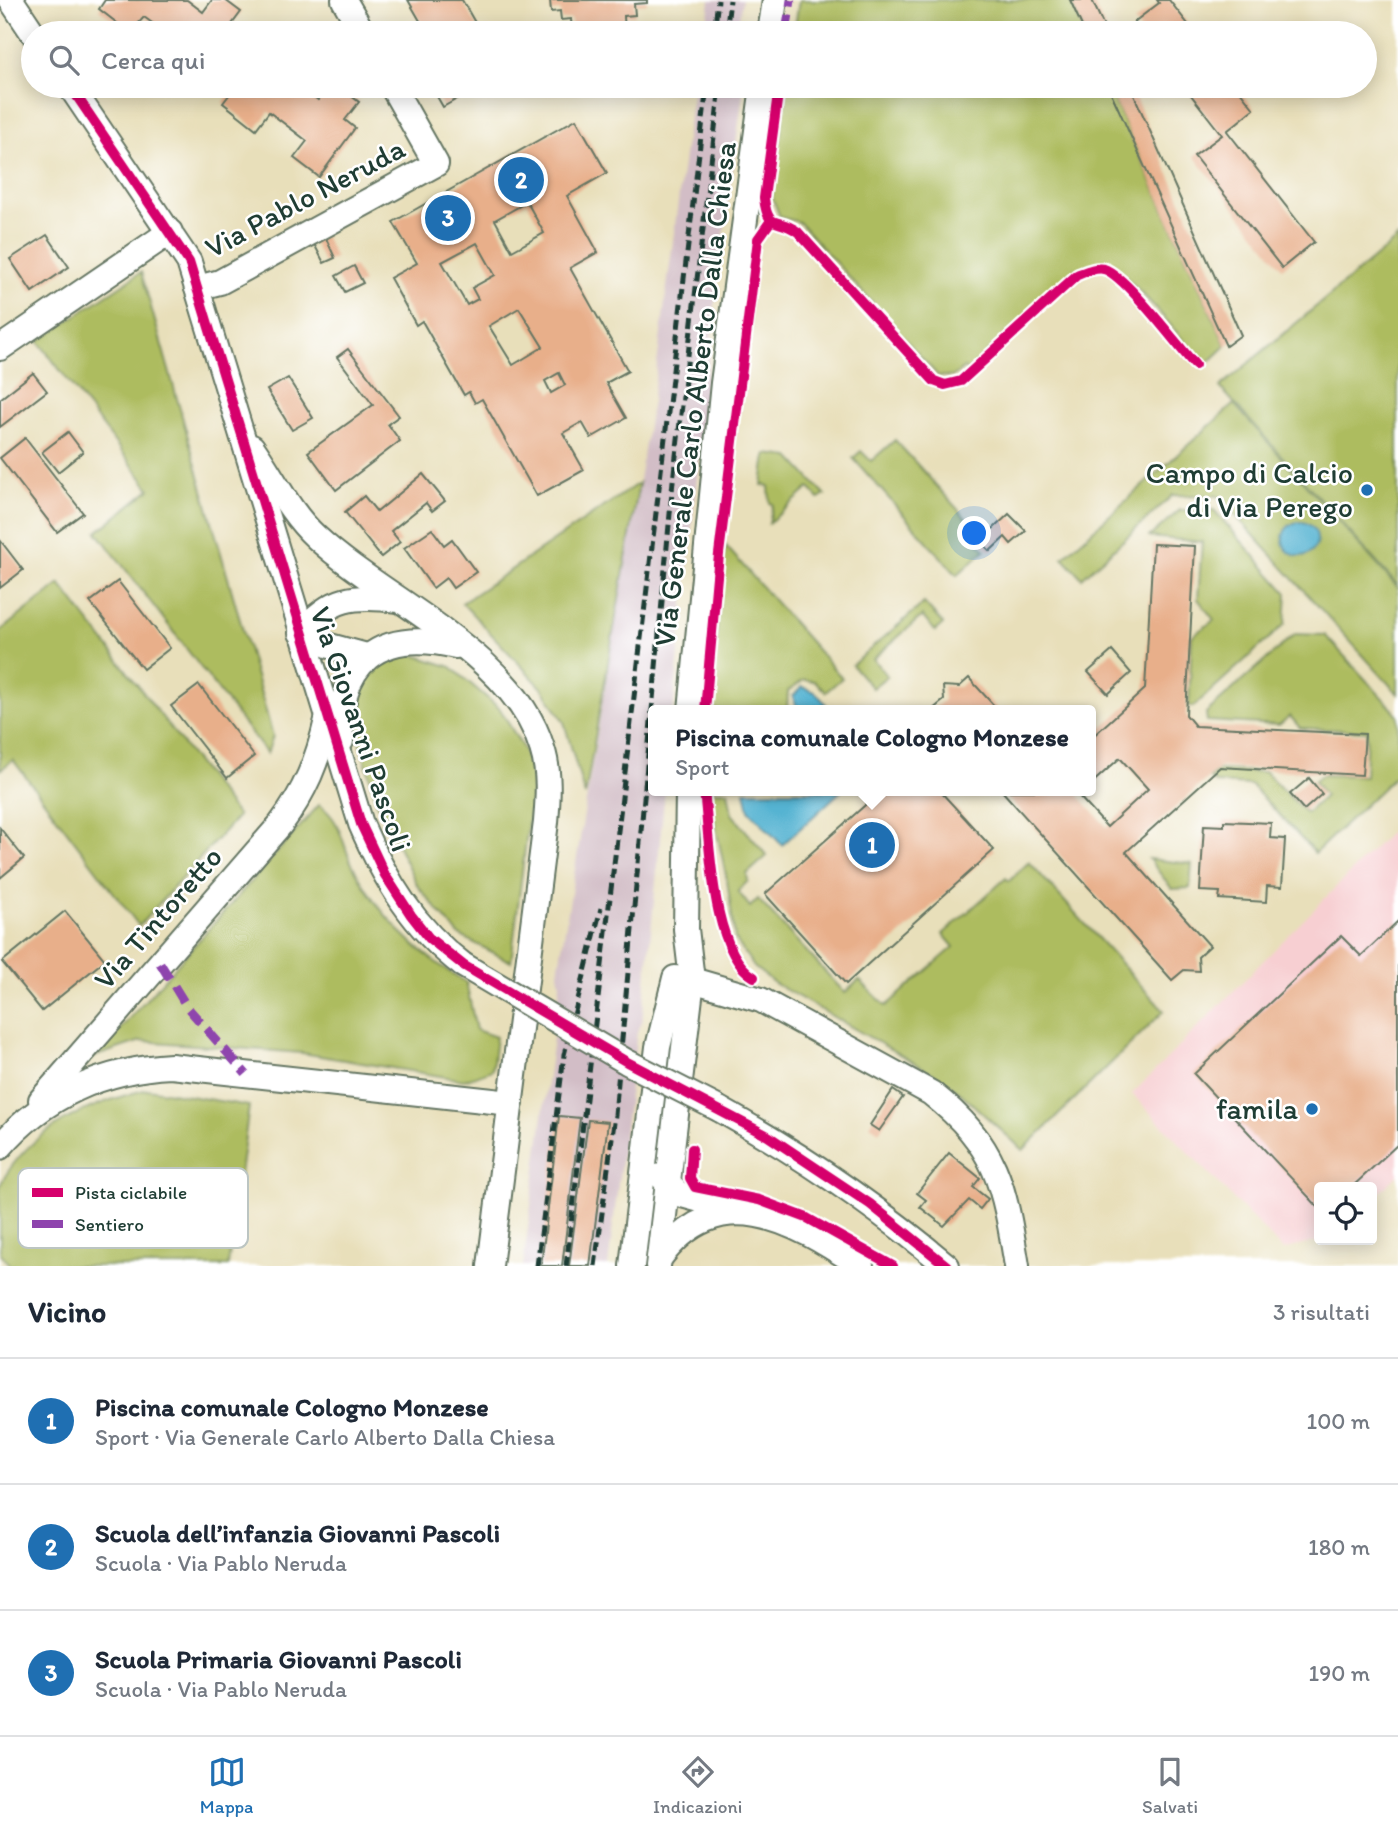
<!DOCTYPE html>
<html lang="it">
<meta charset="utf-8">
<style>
body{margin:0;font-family:Itim,sans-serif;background:#f6f6f7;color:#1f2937}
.controls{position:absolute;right:21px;bottom:21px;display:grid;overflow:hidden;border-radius:7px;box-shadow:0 4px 18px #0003}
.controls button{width:63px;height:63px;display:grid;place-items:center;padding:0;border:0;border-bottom:2px solid #e0e1e3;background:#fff;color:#1f2937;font:35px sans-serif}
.you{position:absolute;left:975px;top:534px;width:24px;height:24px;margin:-18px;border:5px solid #fff;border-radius:50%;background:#1a73e8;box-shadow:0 0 0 10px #1a73e833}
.badge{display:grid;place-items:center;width:46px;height:46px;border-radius:50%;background:#1f6fb2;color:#fff;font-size:23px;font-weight:700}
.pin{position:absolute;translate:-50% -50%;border:4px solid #fff;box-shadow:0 2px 7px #0006}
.popup{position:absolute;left:648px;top:705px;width:448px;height:91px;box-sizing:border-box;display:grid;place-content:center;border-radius:7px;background:#fff;filter:drop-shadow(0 2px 5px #0005);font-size:23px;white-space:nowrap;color:#747a83}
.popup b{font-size:26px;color:#1f2937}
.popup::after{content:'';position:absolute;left:50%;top:100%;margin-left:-14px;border:14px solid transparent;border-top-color:#fff}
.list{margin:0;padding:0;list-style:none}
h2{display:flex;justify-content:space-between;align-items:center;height:91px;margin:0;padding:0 28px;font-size:30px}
h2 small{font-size:23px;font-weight:400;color:#747a83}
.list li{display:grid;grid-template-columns:46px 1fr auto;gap:21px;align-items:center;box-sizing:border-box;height:126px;padding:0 28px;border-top:2px solid #e0e1e3}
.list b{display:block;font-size:26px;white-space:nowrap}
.list p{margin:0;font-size:23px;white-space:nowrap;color:#747a83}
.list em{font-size:23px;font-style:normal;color:#747a83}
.icon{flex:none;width:38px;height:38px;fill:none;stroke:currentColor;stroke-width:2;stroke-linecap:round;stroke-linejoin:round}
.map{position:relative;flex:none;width:1398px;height:1266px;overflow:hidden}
.search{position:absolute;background:#fff;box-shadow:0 4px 18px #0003;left:21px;right:21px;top:21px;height:77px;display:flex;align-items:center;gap:18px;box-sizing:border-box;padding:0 24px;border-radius:38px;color:#747a83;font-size:26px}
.sheet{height:469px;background:#fff}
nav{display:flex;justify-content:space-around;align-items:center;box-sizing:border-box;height:98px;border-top:2px solid #e0e1e3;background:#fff;font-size:19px;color:#747a83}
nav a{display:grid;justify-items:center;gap:4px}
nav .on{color:#1f6fb2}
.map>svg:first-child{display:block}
.built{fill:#f7cfd2}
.industrial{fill:#d2bdc6}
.green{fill:#adbc5f;stroke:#667c4a;stroke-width:2}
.water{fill:#54b3d2;stroke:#3a7883;stroke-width:2}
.building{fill:#e8af8a;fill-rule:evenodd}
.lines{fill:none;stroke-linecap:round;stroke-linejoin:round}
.minor-casing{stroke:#657663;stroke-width:28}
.minor{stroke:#fff;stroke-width:24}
.rail{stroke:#1f3d34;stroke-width:5;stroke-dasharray:10 5;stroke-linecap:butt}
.minor-bridge-casing{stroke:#657663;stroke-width:28;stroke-linecap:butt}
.minor-bridge{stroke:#fff;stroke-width:24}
.quiet{stroke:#8e44ad;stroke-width:9;stroke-dasharray:18 9;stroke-linecap:butt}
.cycleway-casing{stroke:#fff;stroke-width:15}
.cycleway{stroke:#d6006c;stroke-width:10}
.poi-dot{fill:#1f6fb2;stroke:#fff;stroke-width:2.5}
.labels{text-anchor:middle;stroke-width:5;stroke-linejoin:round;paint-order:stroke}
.street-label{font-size:30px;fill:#1f3d34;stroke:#fff}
.poi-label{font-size:30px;fill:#1f3d34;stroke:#fff;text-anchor:end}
.key{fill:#fff;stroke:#bcc5c2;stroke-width:2}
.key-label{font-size:19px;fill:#1f3d34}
</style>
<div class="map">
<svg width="1398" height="1266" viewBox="0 0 1398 1266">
<rect width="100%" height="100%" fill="#fff"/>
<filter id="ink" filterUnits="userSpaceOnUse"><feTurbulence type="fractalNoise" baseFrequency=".0143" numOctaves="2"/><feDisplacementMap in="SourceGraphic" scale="14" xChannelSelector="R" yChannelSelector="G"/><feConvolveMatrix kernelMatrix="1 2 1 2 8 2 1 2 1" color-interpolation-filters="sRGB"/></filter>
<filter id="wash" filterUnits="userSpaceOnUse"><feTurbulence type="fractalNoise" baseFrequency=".00686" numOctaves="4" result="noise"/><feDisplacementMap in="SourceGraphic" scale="28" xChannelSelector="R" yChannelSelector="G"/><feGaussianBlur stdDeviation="1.57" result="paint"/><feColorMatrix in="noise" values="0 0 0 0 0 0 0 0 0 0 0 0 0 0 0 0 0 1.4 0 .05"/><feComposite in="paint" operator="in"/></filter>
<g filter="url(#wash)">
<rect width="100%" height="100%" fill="#e8dfba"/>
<!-- built -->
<polygon class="built" points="1398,824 1398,1175 1372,1200 1372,1187 1319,1187 1319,1240 1322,1240 1283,1250 1132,1094"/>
<!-- industrial -->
<g class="industrial">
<polygon points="710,0 742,0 737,33 700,33 701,24 707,24"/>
<polygon points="693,86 744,86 718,274 673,710 653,710 653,791 665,791 642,1022 637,1032 608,1266 523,1266 560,985 558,972 653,395"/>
</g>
<!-- green -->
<g class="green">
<polygon points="799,0 1070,0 1085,33 794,33"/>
<path d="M 787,86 L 1108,86 L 1226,346 L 1205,366 C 1183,341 1134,277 1107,265 C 1097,261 1085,266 1076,270 L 968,371 L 964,368 L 952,377 L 938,376 L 799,222 L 780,217 L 772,197 Z"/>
<polygon points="1398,238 1398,586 1220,387"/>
<polygon points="141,272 273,736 267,754 97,532 150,489 38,341"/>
<polygon points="1234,404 1398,588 1398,694 1218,496 1173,495 1082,578 1063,557"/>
<polygon points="895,440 982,536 977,541 985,550 957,575 853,458 861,451 871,461"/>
<polygon points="766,454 790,457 825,495 819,499 809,488 769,523 773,504 770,503 769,486 762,485"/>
<polygon points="639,483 585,796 564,722 543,689 462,603"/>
<polygon points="1180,510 1214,510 1287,593 1285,624 1193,707 1189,706 1192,636 1214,620 1198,599 1202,542 1149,537"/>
<polygon points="725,545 842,678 826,692 814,681 804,680 788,691 787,710 709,710"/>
<polygon points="60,584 238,816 139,926 13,760 0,770 0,631"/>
<polygon points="924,603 943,624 935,631 922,616 873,659 887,676 872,688 852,665"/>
<polygon points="1295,634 1325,635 1398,715 1398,773 1315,853 1251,785 1215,783 1210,778 1219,770 1265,772 1306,813 1325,796 1314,781 1322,775 1365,776 1367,731 1300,728 1290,716 1279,725 1207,721 1206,713"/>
<polygon points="405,652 451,667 500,709 524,750 533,783 511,962 459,935 418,887 378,806 351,711 366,676 384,661"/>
<polygon points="708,791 728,791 732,814 767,856 747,874 748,881 738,891 750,907 758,899 845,993 859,980 886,1006 954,947 943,934 1006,878 1009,881 1029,862 1164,1011 1023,1150 958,1091 934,1074 774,983 754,967 735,939 727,880"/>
<path d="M 319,805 C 341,819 341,841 352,864 C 378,915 417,954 466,982 L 476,1030 L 496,1037 L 492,1070 L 464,1080 L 302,1053 L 141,1041 L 96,1056 Z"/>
<polygon points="1149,859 1192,864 1190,888 1172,889"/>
<path d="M 148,1089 L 249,1106 L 228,1266 L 10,1266 L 0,1252 L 0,1185 C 30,1128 89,1104 148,1089 Z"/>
</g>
<!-- water -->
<g class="water">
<circle cx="1300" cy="539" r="17"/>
<polygon points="802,687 815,692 826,704 820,710 798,710 793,696"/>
<polygon points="745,791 841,791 782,845 749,810"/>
</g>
<g id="blocks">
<!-- building -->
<g class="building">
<polygon points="105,0 187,0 203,12 212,0 225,0 241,12 227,31 230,33 166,33 144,17 130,33 99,9"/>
<polygon points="408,0 462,0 481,33 427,33"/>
<polygon points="550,0 647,0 647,3 634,4 635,15 624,16 625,33 582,33 572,31 571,19 561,20 560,11 551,12"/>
<polygon points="1070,0 1092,0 1107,33 1085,33"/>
<polygon points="1157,0 1169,0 1195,33 1143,33 1134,22 1159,3"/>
<polygon points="236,86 299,86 318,100 329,86 338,86 359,102 345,120 355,128 319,177 294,158 307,141 269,112 256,129 223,103"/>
<polygon points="431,86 480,86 443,107"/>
<polygon points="1108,86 1130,86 1241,335 1226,346"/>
<polygon points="1184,86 1236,86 1254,109 1227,131 1314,242 1282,268 1194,156 1222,135"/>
<path d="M 576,119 L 607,173 L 567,196 L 598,252 L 570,268 L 628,371 L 606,383 L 626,418 L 591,438 L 582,422 L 563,433 L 584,470 L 537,496 L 482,399 L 475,403 L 469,392 L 464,395 L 422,321 L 416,325 L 390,278 L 417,263 L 393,222 ZM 527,202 L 544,233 L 512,251 L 495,220 ZM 477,243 L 495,275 L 472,288 L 478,299 L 467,305 L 442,262 ZM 519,308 L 543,347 L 513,365 L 489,326 ZM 559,373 L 565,385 L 551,393 L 545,381 Z"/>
<polygon points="47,235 69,267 32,292 10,259"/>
<polygon points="325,236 335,258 324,263 313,242"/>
<polygon points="354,266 363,283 345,292 336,276"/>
<polygon points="348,349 399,416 388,424 400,441 336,490 308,452 373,405 337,357"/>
<polygon points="33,373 47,391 0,427 0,399"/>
<polygon points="288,378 313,418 292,430 267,390"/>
<polygon points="68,432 83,452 58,472 42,452"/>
<polygon points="25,438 83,513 57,532 0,458"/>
<polygon points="423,474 445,501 432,511 426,503 391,531 400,542 381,557 345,512 364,496 377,512"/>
<polygon points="1009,514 1026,531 1011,544 1005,537 990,551 980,541"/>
<polygon points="432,529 444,545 452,539 476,572 453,588 446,578 433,588 404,548"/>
<polygon points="0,540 23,570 0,588"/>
<polygon points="1153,544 1195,546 1186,715 1195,726 1365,734 1362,775 1220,767 1126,852 1210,946 1198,957 1199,971 1184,970 1172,980 1002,791 1083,791 1078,795 1107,827 1148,789 1120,758 1091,784 1091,738 1145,689"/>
<polygon points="118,581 170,648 143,669 90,602"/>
<polygon points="1112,651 1131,673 1108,694 1088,672"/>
<polygon points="969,678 998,710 932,710 944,700 943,686 959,687"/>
<polygon points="199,685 254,756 227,778 171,706"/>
<polygon points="1309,778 1322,794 1304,810 1290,794"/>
<polygon points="881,791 940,791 994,850 846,984 765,894"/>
<polygon points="1224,821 1271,823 1270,838 1285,839 1282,887 1267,886 1266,902 1219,899 1220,892 1200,891 1204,825 1224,826"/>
<polygon points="0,828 24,858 0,878"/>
<polygon points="65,911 105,960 42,1011 2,962"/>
<polygon points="1398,921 1398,1144 1352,1187 1319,1187 1319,1208 1194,1074 1341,936 1361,956"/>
<polygon points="893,1090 903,1097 879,1131 870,1125"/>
<polygon points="559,1116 580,1118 562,1266 541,1266"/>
<polygon points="588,1120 608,1122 590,1266 569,1266"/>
<polygon points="949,1153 980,1178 973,1187 988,1199 980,1209 969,1200 944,1226 920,1207 926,1200 917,1193"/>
</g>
</g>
</g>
<g filter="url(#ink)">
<use href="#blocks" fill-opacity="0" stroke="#657663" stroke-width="2"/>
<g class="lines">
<!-- minor casing -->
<g class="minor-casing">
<g id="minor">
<polyline points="11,0 33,33"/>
<polyline points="344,0 363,33"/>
<polyline points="770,33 775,0"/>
<path d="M 70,86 L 189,262 L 361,824 C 385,880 414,928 463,965"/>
<polyline points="197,288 220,282 436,164 392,86"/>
<polyline points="0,348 170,232"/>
<path d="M 252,447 C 274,478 288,511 316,537 C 385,601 514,654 542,748 C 550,772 548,798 546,822 L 490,1266"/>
<path d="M 367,656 L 330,646 L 301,633 C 332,595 353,596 399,600"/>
<polyline points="691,710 723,383 763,86"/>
<path d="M 341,741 C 337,662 379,628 456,646"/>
<path d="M 672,991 L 692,980 L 761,1000 L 931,1093 C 998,1146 1004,1186 1017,1266"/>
<path d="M 41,1100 L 280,825 C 305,792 318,760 327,720"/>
<path d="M 719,1109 C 800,1154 876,1206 947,1266"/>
<path d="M 0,1147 C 43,1096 105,1069 171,1066 L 511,1103"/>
<polyline points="661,1176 678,1194 733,1209"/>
<path d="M 659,1259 C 719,1178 792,1220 861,1266"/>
<polyline points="632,1266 658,1047 675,978"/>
<polyline points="658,1266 692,980 686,929 688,791"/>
</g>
</g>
<!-- minor -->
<use href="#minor" class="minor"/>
<!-- rail -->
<g class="rail">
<polyline points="714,33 718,0"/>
<polyline points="726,33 730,0"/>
<polyline points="537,1266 564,1055 601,908"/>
<polyline points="566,1266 707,86"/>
<polyline points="595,1266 615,1115 673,481 720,86"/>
</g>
<!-- minor-bridge casing -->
<g class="minor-bridge-casing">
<polyline id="minor-bridge" points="463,965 627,1062 719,1109"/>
</g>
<!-- minor-bridge -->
<use href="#minor-bridge" class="minor-bridge"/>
<!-- quiet -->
<g class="quiet">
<polyline points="700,29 737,32"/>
<polyline points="786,33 791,0"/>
<polyline points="160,963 187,1007 246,1074"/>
</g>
<!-- cycleway casing -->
<g class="cycleway-casing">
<g id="cycleway">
<polyline points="70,86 189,262 361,824 385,875 411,915 429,938 463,965 627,1062 768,1136 870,1204 947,1266"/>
<path d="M 779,86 L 764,198 C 768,232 777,216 798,232 L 934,381 L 945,385 L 961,381 L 1077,275 C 1085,272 1095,267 1104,269 C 1126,276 1177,345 1195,365"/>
<polyline points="705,710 719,554 758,239 770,222"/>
<path d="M 704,791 C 710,838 710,951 754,977"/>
<polyline points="692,1149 690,1178 695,1187 759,1200 807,1218 893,1266"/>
</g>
</g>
<!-- cycleway -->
<use href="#cycleway" class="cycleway"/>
</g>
</g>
<!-- markers -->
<g class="poi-dot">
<circle cx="1367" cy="490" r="7"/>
<circle cx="1312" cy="1109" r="7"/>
</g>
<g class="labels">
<!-- street labels -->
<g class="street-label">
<text transform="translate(305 198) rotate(-28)" y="10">Via Pablo Neruda</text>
<text transform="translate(695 394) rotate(-83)" y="10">Via Generale Carlo Alberto Dalla Chiesa</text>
<text transform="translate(361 729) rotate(71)" y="10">Via Giovanni Pascoli</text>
<text transform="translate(158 918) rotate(-49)" y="10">Via Tintoretto</text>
</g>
<!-- poi labels -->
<g class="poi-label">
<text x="1353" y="483">Campo di Calcio<tspan x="1353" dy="34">di Via Perego</tspan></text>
<text x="1298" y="1119">famila</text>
</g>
</g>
<!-- legend -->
<rect x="18" y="1168" width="230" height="80" rx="10" class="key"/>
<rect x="32" y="1188" width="31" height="9" fill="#d6006c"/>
<rect x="32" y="1220" width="31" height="8" fill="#8e44ad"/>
<g class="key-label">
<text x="75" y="1199">Pista ciclabile</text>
<text x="75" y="1231">Sentiero</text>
</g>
</svg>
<div class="controls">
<button><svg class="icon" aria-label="locate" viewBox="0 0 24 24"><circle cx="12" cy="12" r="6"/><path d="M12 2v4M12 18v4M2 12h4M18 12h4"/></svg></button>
</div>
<div class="you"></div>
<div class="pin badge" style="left:872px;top:845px">1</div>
<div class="popup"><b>Piscina comunale Cologno Monzese</b>Sport</div>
<div class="pin badge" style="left:521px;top:180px">2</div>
<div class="pin badge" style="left:448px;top:218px">3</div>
<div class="search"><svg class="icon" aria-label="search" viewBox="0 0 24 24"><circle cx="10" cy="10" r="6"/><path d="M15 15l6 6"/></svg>Cerca qui</div>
</div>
<section class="sheet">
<h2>Vicino<small>3 risultati</small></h2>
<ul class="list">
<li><span class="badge">1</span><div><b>Piscina comunale Cologno Monzese</b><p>Sport · Via Generale Carlo Alberto Dalla Chiesa</p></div><em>100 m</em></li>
<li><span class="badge">2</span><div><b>Scuola dell’infanzia Giovanni Pascoli</b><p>Scuola · Via Pablo Neruda</p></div><em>180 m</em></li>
<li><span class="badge">3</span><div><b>Scuola Primaria Giovanni Pascoli</b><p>Scuola · Via Pablo Neruda</p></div><em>190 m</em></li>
</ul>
</section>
<nav>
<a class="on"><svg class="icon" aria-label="map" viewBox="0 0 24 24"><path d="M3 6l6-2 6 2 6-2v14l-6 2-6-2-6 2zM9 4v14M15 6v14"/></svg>Mappa</a>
<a><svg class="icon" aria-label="directions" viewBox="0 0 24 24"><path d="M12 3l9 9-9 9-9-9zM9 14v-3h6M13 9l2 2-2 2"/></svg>Indicazioni</a>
<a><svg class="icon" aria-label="saved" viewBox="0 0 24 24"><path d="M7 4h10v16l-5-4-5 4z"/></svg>Salvati</a>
</nav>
